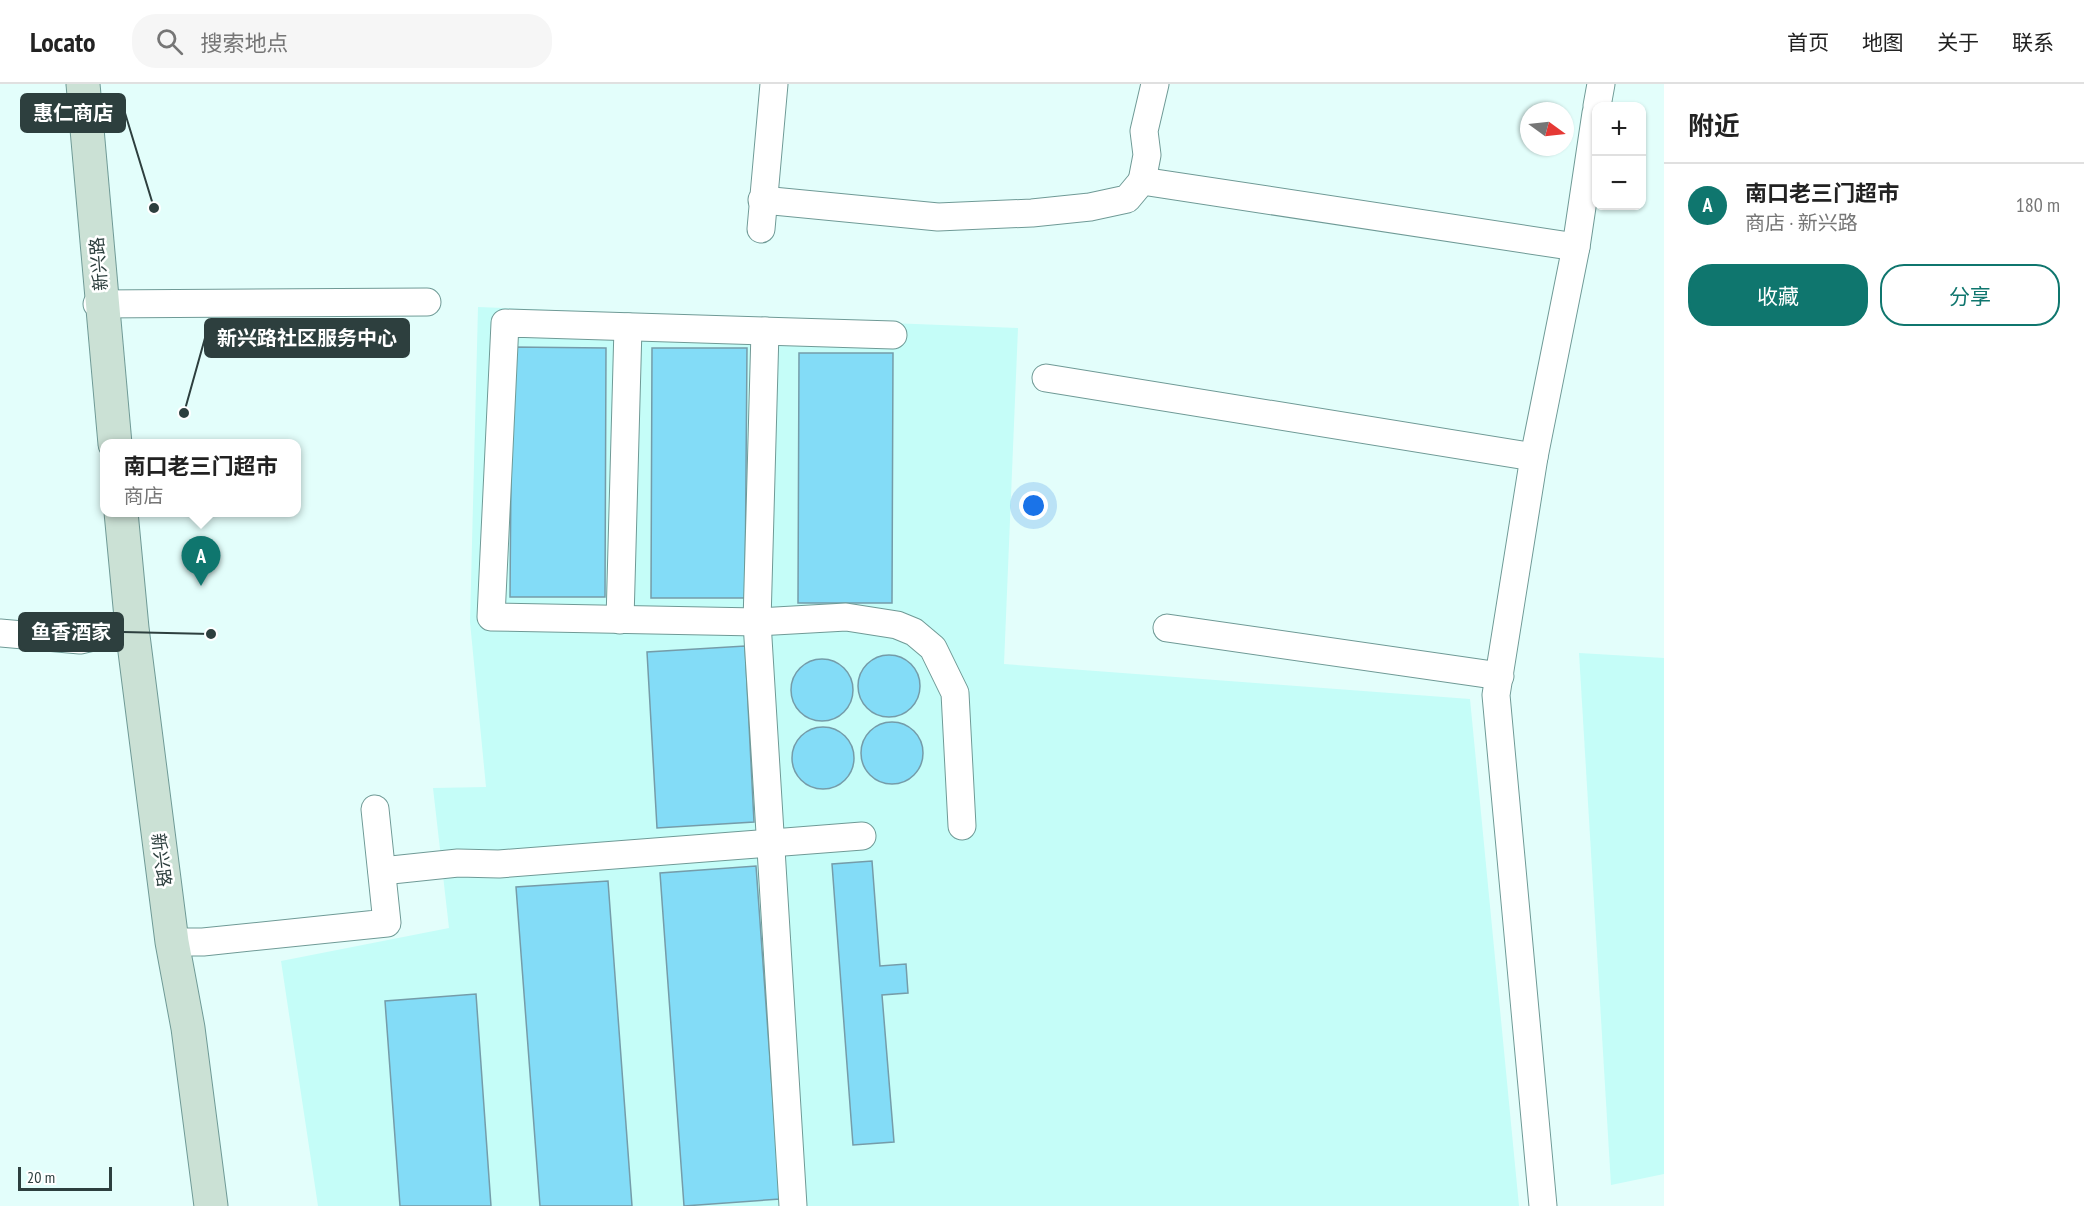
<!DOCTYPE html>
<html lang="zh">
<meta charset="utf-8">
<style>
body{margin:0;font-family:"PT Sans Narrow","Noto Sans SC",sans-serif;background:#f6f6f6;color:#222}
.controls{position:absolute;right:18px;top:18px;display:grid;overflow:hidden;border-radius:12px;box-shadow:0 2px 4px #0004}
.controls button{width:54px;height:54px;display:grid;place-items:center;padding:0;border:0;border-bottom:2px solid #e0e0e0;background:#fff;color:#222;font:30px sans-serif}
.compass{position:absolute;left:1520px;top:18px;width:54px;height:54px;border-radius:50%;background:#fff;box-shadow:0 2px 4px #0004;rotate:105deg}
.scale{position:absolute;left:18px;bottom:15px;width:94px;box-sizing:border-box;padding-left:6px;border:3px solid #2d3f3e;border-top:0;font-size:16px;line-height:21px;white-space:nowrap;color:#2d3f3e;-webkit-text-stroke:4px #fff;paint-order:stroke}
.you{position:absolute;left:1034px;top:422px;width:21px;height:21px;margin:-15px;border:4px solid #fff;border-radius:50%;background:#1a73e8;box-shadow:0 0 0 9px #1a73e833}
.badge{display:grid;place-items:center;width:39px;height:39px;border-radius:50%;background:#0f766e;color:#fff;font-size:20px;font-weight:700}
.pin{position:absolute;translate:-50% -50px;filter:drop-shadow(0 2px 3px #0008)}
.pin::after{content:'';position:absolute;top:32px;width:21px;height:18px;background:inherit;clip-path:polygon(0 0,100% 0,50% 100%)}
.popup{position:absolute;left:100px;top:355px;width:201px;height:78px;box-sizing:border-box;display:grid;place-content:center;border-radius:12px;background:#fff;filter:drop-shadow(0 2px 4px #0005);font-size:20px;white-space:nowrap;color:#767676}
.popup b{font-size:22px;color:#222}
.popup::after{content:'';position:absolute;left:50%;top:100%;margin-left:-12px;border:12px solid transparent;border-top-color:#fff}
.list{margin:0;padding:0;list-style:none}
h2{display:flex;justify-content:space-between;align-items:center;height:78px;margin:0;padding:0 24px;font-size:26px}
h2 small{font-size:20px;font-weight:400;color:#767676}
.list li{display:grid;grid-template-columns:39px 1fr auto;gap:18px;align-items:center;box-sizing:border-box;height:84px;padding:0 24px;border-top:2px solid #e0e0e0}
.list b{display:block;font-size:22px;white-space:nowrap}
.list p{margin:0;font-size:20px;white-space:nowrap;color:#767676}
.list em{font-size:20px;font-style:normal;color:#767676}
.actions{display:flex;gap:12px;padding:18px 24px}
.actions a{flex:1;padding:14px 0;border:2px solid #0f766e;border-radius:24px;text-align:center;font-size:21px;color:#0f766e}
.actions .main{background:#0f766e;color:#fff}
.icon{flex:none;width:33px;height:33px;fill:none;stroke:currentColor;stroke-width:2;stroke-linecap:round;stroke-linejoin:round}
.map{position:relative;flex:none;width:1664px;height:1122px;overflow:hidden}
header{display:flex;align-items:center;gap:36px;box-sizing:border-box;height:84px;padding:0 30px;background:#fff;border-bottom:2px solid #e0e0e0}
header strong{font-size:28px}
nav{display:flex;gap:33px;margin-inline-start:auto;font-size:21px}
.search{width:420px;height:54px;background:#f6f6f6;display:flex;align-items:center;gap:15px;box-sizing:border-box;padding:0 21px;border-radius:24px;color:#767676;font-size:22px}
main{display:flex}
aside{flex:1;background:#fff}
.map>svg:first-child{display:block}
.built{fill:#c5fdf8}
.building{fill:#83dcf7;stroke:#759ca9;stroke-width:1.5}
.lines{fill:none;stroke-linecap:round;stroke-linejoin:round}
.street-casing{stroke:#6f9a96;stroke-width:29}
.secondary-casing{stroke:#6f9a96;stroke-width:35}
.street{stroke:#fff;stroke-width:27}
.secondary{stroke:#cbe1d5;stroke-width:33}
.labels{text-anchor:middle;stroke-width:5;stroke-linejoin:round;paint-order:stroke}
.street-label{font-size:18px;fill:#2d3f3e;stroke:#fff}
.leader{fill:none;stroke:#2d3f3e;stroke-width:2}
.callout-dot{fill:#2d3f3e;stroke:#fff;stroke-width:2}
.callout{fill:#2d3f3e;stroke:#2d3f3e;stroke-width:2}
.callout-label{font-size:20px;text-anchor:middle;font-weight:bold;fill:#fff}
</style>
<header>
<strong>Locato</strong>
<div class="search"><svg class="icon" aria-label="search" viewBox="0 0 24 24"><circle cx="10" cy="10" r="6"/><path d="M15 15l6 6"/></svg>搜索地点</div>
<nav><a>首页</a><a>地图</a><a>关于</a><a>联系</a></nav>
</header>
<main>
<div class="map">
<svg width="1664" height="1122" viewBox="0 0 1664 1122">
<rect width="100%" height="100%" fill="#e3fefb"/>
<!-- built -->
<g class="built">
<polygon points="478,223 1018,244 1004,580 1470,615 1519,1122 318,1122 281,877 449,844 433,704 486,703 470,538"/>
<polygon points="1579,569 1664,574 1664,1090 1611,1101"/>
</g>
<!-- building -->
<g class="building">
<polygon points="512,263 606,264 605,513 510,513"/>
<polygon points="652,264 747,264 745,514 651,514"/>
<polygon points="799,269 893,269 892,519 798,519"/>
<polygon points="745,562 754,738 657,744 647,568"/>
<circle cx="889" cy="602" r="31"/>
<circle cx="822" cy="606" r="31"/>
<circle cx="892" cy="669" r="31"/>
<circle cx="823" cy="674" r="31"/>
<polygon points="872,777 880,882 906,880 908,909 882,911 894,1058 853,1061 832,780"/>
<polygon points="756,782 780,1115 684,1122 660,789"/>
<polygon points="608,797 632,1122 540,1122 516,803"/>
<polygon points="476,910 491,1122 400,1122 385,917"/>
</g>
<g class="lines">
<!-- street casing -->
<g class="street-casing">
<g id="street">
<polyline points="1597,22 1601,0"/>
<polyline points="1142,97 1147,71 1144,47 1155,0"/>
<polyline points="762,116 938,133 1032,129 1090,123 1127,115 1142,97 1576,163"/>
<polyline points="761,145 774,0"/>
<polyline points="97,220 427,218"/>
<polyline points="765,247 757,538 793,1122"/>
<polyline points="893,251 505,239 491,533 757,538 846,533 897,541 914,548 933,564 955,609 962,742"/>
<polyline points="1046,294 1534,373"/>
<polyline points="620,536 628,243"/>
<polyline points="1167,544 1500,592"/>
<polyline points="0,549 80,556 132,544"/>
<polyline points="382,787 458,779 499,780 862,752"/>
<polyline points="172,858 203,858 387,839 375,725"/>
<polyline points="1543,1122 1496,611 1534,373 1576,163 1596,29"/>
</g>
</g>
<!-- secondary casing -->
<g class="secondary-casing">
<g id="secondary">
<polyline points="83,0 115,360"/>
<polyline points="121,428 132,544 172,858 188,944 211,1122"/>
</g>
</g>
<!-- street -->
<use href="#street" class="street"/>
<!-- secondary -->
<use href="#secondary" class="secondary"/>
</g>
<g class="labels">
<!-- street labels -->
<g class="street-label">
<text transform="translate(99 180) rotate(-95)" y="6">新兴路</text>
<text transform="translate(161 776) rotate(83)" y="6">新兴路</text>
</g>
</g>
<!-- callouts -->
<path class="leader" d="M154 124L125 29M184 329L205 254M211 550L123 548"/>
<g class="callout-dot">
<circle cx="154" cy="124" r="6"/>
<circle cx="184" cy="329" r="6"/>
<circle cx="211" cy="550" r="6"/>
</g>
<g class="callout">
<rect x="21" y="10" width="104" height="38" rx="6"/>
<rect x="205" y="235" width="204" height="38" rx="6"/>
<rect x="19" y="529" width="104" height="38" rx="6"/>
</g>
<g class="callout-label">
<text x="73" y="36">惠仁商店</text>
<text x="307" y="261">新兴路社区服务中心</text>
<text x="71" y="555">鱼香酒家</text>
</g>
</svg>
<div class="controls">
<button>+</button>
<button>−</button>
</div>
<svg class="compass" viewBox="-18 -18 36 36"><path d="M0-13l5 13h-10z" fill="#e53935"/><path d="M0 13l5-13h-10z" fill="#767676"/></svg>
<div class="scale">20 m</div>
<div class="you"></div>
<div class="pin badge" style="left:201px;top:502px">A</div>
<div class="popup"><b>南口老三门超市</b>商店</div>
</div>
<aside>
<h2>附近<small></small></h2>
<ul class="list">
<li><span class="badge">A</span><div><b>南口老三门超市</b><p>商店 · 新兴路</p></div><em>180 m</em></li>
</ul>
<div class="actions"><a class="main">收藏</a><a>分享</a></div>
</aside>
</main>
